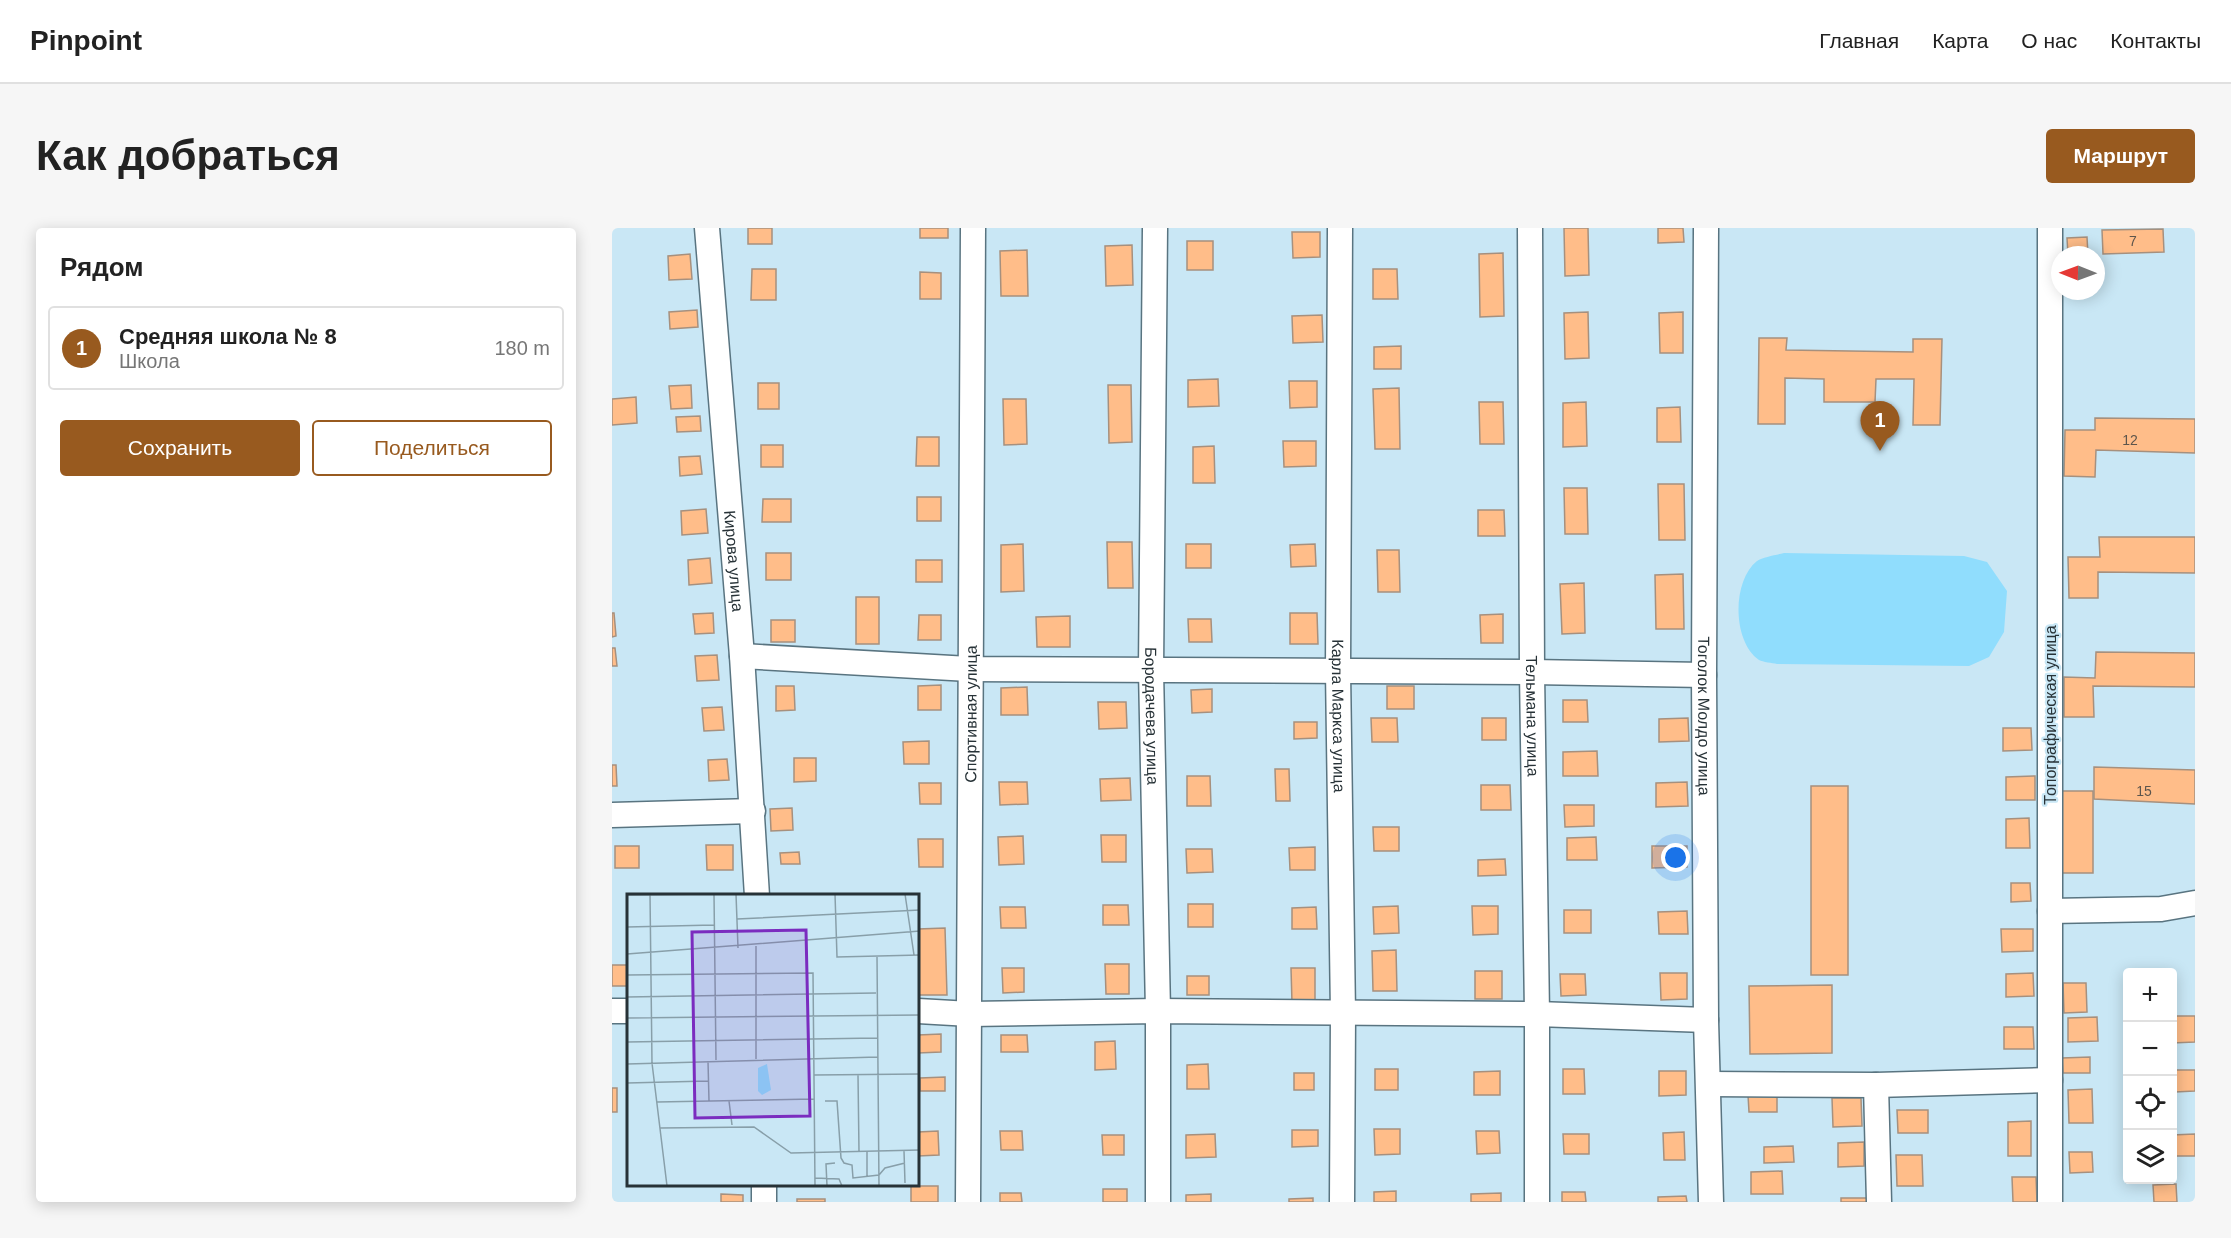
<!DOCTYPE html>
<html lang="ru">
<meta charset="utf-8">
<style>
body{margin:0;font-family:Arial,sans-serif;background:#f6f6f6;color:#222}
.controls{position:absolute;right:18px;bottom:18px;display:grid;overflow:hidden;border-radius:6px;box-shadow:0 3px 15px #0003}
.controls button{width:54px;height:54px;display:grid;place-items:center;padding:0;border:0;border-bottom:2px solid #e0e0e0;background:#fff;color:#222;font:30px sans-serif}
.compass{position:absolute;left:1439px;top:18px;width:54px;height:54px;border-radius:50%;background:#fff;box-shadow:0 3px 15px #0003;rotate:271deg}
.you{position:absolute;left:1064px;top:630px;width:21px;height:21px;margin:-15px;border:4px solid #fff;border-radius:50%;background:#1a73e8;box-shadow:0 0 0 9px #1a73e833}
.badge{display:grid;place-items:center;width:39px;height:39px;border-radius:50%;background:#985a1f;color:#fff;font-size:20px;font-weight:700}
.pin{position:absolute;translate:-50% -50px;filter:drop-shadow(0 2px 3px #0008)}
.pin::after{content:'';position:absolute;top:32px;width:21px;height:18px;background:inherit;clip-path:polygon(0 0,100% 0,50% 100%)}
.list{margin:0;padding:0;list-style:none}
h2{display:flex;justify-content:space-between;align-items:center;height:78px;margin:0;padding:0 24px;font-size:26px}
h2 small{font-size:20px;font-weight:400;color:#767676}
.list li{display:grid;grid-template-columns:39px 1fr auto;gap:18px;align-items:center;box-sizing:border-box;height:84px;margin:0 12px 12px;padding:0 12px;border:2px solid #e0e0e0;border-radius:6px}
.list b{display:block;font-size:22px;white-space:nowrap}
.list p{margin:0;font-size:20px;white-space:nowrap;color:#767676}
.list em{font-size:20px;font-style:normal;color:#767676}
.actions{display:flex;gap:12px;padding:18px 24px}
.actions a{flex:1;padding:14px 0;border:2px solid #985a1f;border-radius:6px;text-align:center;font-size:21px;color:#985a1f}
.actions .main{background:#985a1f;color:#fff}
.icon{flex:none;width:33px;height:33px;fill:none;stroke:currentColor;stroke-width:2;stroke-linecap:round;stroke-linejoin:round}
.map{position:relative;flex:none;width:1583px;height:974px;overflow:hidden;border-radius:6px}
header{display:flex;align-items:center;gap:36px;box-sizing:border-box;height:84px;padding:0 30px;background:#fff;border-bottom:2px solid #e0e0e0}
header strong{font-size:28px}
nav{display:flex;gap:33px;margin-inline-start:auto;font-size:21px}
.intro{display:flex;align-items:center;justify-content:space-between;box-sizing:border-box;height:144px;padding:0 36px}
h1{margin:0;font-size:42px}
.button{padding:15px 27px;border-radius:6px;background:#985a1f;color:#fff;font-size:21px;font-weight:700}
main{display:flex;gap:36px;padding:0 36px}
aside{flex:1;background:#fff;border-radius:6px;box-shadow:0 3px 15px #0003}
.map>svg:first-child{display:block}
.green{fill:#90ddfd}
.building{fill:#ffbd89;stroke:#a6907e;stroke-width:1.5}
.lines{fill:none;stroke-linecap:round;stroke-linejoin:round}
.minor-casing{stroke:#597480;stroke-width:27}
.minor{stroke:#fff;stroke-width:24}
.labels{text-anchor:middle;stroke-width:4.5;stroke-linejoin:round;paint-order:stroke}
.number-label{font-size:14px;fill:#5d554c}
.street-label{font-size:16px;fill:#273237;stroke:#c9e7f5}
.inset-road{fill:none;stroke:#889fa9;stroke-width:1.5}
.view{fill:#7b2cbf;fill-opacity:0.15;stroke:#7b2cbf;stroke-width:3}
.inset-edge{fill:none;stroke:#273237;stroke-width:3}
</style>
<header>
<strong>Pinpoint</strong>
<nav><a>Главная</a><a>Карта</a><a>О нас</a><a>Контакты</a></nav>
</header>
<div class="intro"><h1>Как добраться</h1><a class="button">Маршрут</a></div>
<main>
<aside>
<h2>Рядом<small></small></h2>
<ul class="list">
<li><span class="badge">1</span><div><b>Средняя школа № 8</b><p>Школа</p></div><em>180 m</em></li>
</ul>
<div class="actions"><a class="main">Сохранить</a><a>Поделиться</a></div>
</aside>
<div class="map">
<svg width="1583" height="974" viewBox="0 0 1583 974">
<rect width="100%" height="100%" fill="#c9e7f5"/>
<!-- green -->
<path class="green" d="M 1172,325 L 1352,328 L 1375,334 L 1395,363 L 1392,404 L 1377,429 L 1357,438 L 1165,436 C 1160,435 1151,434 1147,432 C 1120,413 1120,353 1145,333 C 1151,329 1164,327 1172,325 Z"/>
<!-- building -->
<g class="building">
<rect x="136" y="0" width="24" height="16"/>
<rect x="308" y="0" width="28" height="10"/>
<polygon points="952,0 976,0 977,47 953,48"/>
<polygon points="1046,0 1071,0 1072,14 1046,15"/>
<polygon points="1551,1 1552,24 1491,26 1490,2"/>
<polygon points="680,4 708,4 708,29 681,30"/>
<polygon points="1475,9 1476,27 1456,27 1455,10"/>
<rect x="575" y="13" width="26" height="29"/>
<polygon points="520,17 521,57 494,58 493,18"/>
<polygon points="415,22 416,68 389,68 388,23"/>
<polygon points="891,25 892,88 868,89 867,26"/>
<polygon points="78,26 80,51 57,52 56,28"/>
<polygon points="140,41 164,41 164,72 139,72"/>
<polygon points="761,41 785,41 786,71 761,71"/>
<polygon points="308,44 329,45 329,71 308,71"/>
<polygon points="85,82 86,99 58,101 57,84"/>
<polygon points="976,84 977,130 953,131 952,85"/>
<polygon points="1071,84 1071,125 1048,125 1047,85"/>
<polygon points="710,87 711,114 681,115 680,88"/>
<polygon points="1147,110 1175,110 1174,122 1301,124 1301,111 1330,111 1328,197 1301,197 1302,151 1264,151 1263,174 1212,174 1212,151 1173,150 1173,196 1146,196"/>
<polygon points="789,118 789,141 762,141 762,119"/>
<polygon points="606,151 607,178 576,179 576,152"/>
<polygon points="677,153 705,153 705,179 678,180"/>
<rect x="146" y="155" width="21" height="26"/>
<polygon points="79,157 80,180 59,181 57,158"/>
<polygon points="496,157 519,157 520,214 497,215"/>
<polygon points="787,160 788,221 763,221 761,161"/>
<polygon points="24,169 25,195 0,197 0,171"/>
<polygon points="391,171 414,171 415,216 392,217"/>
<polygon points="867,174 891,174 892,216 868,216"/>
<polygon points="974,174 975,218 951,219 951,175"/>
<polygon points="1068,179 1069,214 1045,214 1045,180"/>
<polygon points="88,188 89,203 65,204 64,189"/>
<polygon points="1483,190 1583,191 1583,225 1484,222 1483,249 1452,248 1453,202 1483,202"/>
<polygon points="305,209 327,209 327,238 304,238"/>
<polygon points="671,213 704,213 704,238 672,239"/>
<rect x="149" y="217" width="22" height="22"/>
<polygon points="602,218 603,255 581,255 581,219"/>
<polygon points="88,228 90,246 68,248 67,229"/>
<polygon points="1046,256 1072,256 1073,312 1047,312"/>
<polygon points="952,260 975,260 976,306 953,306"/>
<rect x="305" y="269" width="24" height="24"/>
<polygon points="151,271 179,271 179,294 150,294"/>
<polygon points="94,281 96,305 70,307 69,283"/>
<polygon points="866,282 892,282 893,308 866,308"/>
<polygon points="1487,309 1583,309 1583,345 1486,344 1486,370 1457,370 1456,329 1488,329"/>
<polygon points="495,314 520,314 521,360 496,360"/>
<polygon points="411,316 412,363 389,364 389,317"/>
<rect x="574" y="316" width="25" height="24"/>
<polygon points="703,316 704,338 679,339 678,317"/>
<polygon points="765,322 787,322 788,364 766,364"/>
<rect x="154" y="325" width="25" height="27"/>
<polygon points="98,330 100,355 77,357 76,332"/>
<rect x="304" y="332" width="26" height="22"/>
<polygon points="1071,346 1072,401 1044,401 1043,347"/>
<polygon points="972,355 973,405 950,406 948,356"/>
<rect x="244" y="369" width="23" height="47"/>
<polygon points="0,385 2,385 4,408 0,409"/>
<polygon points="101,385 102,405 83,406 81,386"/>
<polygon points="678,385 705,385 706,416 678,416"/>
<polygon points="891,386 891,415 869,415 868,387"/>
<polygon points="307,387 329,387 329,412 306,412"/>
<polygon points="458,388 458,419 425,419 424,389"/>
<polygon points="576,391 599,391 600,414 577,414"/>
<rect x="159" y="392" width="24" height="22"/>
<polygon points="0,420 3,420 5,438 0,438"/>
<polygon points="1484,424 1583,425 1583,459 1481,458 1482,489 1452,489 1452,449 1483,450"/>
<polygon points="105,427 107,452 85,453 83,428"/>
<polygon points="329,457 329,482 306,482 306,458"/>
<polygon points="164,458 182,458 183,482 164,483"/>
<rect x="775" y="458" width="27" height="23"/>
<polygon points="415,459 416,487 389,487 389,460"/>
<polygon points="600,461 600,484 580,485 579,462"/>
<polygon points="951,472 975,472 976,494 951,494"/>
<polygon points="486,474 514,474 515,500 487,501"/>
<polygon points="110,479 112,502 92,503 90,480"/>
<polygon points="759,490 785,490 786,514 760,514"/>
<rect x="870" y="490" width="24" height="22"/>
<polygon points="1076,490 1077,513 1047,514 1047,491"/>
<polygon points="682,494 705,494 705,510 682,511"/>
<polygon points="1391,500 1419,500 1420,522 1391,523"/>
<polygon points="317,513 317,536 292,536 291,514"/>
<polygon points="985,523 986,548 951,548 951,524"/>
<polygon points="182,530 204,530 204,553 182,554"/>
<polygon points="115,531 117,552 97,553 96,532"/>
<polygon points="0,537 4,537 5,558 0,558"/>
<polygon points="1482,539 1583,542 1583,576 1482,571"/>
<polygon points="663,541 677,541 678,573 664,573"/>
<polygon points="575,548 598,548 599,578 575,578"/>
<polygon points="1423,548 1423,572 1394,572 1394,549"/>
<polygon points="518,550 519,572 489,573 488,551"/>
<polygon points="387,554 415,554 416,576 388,577"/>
<polygon points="1075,554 1076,578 1044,579 1044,555"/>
<polygon points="307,555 329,555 329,576 308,576"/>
<polygon points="869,557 898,557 899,582 869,582"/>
<rect x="1199" y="558" width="37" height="189"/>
<polygon points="1448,563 1481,563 1481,645 1449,645"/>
<polygon points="952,577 982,577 982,598 953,599"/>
<polygon points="180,580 181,602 159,603 158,581"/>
<polygon points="1417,590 1418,620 1394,620 1394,591"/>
<polygon points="761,599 787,599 787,623 762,623"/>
<polygon points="489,607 514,607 514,634 490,634"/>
<polygon points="411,608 412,636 387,637 386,609"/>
<polygon points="984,609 985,632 955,632 955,610"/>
<polygon points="306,611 331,611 331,639 307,639"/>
<polygon points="94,617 121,617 121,642 95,642"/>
<rect x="3" y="618" width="24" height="22"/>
<polygon points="1040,618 1075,618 1075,639 1040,640"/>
<polygon points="703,619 703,642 678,642 677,620"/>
<polygon points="574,621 600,621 601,644 575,645"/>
<polygon points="187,624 188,636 169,636 168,625"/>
<polygon points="893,631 894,647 866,648 866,632"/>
<polygon points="1399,655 1418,655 1419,673 1399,674"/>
<rect x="576" y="676" width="25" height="23"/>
<polygon points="491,677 516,677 517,697 491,697"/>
<polygon points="786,678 787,705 762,706 761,679"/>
<polygon points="860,678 886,678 886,706 861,707"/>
<polygon points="388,679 413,679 414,700 389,700"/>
<polygon points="704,679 705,701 680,701 680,680"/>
<rect x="952" y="682" width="27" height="23"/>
<polygon points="1075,683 1076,706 1047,706 1046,684"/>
<polygon points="333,700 335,767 306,767 306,701"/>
<polygon points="1389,701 1421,701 1421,723 1390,724"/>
<polygon points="784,722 785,763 761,763 760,723"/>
<polygon points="493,736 517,736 517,766 494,766"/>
<rect x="0" y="737" width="16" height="21"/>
<polygon points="390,740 412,740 412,764 391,765"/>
<polygon points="679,740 703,740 703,774 680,775"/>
<rect x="863" y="743" width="27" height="28"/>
<polygon points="1048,745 1075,745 1075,771 1049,772"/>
<polygon points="1421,745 1422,768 1394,769 1394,746"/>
<polygon points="948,746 973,746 974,767 949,768"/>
<rect x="575" y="748" width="22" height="19"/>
<polygon points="1451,755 1474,755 1475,784 1452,785"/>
<polygon points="1220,757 1220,825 1138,826 1137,758"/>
<polygon points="1560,788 1583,788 1583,814 1560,815"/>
<polygon points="1485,789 1486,813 1456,814 1456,790"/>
<polygon points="1392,799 1421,799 1422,821 1392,821"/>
<polygon points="329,806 329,824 306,825 306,807"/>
<polygon points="389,807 415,807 416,824 389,824"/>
<polygon points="503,813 504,841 483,842 483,814"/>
<polygon points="1478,829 1478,845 1451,845 1450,830"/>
<polygon points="596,836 597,861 575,861 575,837"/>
<rect x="763" y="841" width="23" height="21"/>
<polygon points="951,841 972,841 973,866 951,866"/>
<polygon points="1562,842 1583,842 1583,863 1563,864"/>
<polygon points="888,843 888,867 862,867 862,844"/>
<polygon points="1047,843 1074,843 1074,867 1047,868"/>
<rect x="682" y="845" width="20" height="17"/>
<polygon points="333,849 333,863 308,863 308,850"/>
<rect x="0" y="860" width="5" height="24"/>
<polygon points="1480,861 1481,895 1457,895 1456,862"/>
<polygon points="1136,867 1165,867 1165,884 1137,884"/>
<polygon points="1220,870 1249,870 1250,898 1221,899"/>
<polygon points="1285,882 1316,882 1316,905 1286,905"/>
<polygon points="1419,893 1419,928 1396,928 1396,894"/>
<polygon points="762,901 788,901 788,926 763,927"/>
<polygon points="680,902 706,902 706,918 680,919"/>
<polygon points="326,903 327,927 306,928 306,904"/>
<polygon points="388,903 410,903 411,922 389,922"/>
<polygon points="864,903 887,903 888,925 865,926"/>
<polygon points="1072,904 1073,932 1052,932 1051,905"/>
<polygon points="603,906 604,929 574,930 574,907"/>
<polygon points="951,906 977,906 977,926 952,926"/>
<polygon points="1583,906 1583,928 1560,928 1560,907"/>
<polygon points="490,907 512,907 512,927 491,927"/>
<polygon points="1252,914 1252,938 1226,939 1226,915"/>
<polygon points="1181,918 1182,934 1152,935 1152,919"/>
<polygon points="1457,924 1480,924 1481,944 1458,945"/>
<polygon points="1284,927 1310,927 1311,958 1285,958"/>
<polygon points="1170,943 1171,966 1139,966 1139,944"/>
<polygon points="1400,949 1424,949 1425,974 1401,974"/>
<polygon points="1564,956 1565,974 1542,974 1541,957"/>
<rect x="299" y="958" width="27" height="16"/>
<rect x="491" y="961" width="24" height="13"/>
<polygon points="784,963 784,974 762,974 762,964"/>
<polygon points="950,964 973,964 974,974 950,974"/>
<polygon points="388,965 409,965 410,974 388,974"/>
<polygon points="889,965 889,974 859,974 859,966"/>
<polygon points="109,966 131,967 131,974 109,974"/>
<polygon points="599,966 599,974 574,974 574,967"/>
<polygon points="1074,968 1075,974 1046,974 1046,969"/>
<polygon points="701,970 701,974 677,974 677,971"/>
<rect x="1229" y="970" width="27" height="4"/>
<rect x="185" y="971" width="28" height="3"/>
</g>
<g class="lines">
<!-- minor casing -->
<g class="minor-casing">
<g id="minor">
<path id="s1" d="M 95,0 L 130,428 L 145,668"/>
<path id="s2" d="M 543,0 L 539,442 L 546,783 L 546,974"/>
<path id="s3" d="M 728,0 L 726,443 L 731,786 L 730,974"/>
<path id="s4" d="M 918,0 L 920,444 L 925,786 L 925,974"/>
<path id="s5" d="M 1094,0 L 1092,447 L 1094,792 L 1099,974"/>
<polyline points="1438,0 1438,974"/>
<polyline points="130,428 357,441 920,444 1092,447"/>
<polyline points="0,587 141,583"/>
<polyline points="1438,683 1549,681 1583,675"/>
<polyline points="0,783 16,783"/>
<polyline points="306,783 358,786 546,783 925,786 1094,792"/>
<polyline points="1097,856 1264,857 1438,852"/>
<polyline points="1264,857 1267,974"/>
<polyline points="152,958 152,974"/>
<path id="s6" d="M 356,974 L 361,0"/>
</g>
</g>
<!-- minor -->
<use href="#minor" class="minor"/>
</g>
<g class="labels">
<!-- number labels -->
<g class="number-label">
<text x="1521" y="18">7</text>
<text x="1518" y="217">12</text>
<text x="1532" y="568">15</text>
</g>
<!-- street labels -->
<g class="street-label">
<text dy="6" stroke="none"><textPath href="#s1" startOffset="334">Кирова улица</textPath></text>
<text dy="6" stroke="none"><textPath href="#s6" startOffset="488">Спортивная улица</textPath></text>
<text dy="6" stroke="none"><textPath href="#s2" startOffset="488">Бородачева улица</textPath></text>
<text dy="6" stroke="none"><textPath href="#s3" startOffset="488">Карла Маркса улица</textPath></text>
<text dy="6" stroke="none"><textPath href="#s4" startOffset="488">Тельмана улица</textPath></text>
<text dy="6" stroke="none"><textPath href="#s5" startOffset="488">Тоголок Молдо улица</textPath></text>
<text transform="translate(1438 487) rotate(-90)" y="6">Топографическая улица</text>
</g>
</g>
<!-- overview -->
<g transform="translate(15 666)">
<rect width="292" height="292" fill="#c9e7f5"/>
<path d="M 140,170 L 144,196 L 135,201 L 131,197 L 131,174 Z" fill="#90ddfd"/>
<path class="inset-road" d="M 23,0 L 25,169 L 40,292M 87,0 L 89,166M 109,0 L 111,54M 208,0 L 210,63 L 293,61M 278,0 L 287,61M 0,1 L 87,0M 110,25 L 293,16M 0,33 L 87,31M 0,60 L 293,37M 250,62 L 252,292M 0,81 L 186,79 L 188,292M 0,103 L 249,99M 0,124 L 293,121M 0,148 L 250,144M 129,165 L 129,52M 81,167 L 82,207M 0,170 L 251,163M 187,181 L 293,180M 231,181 L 232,258M 0,189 L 81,187M 102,207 L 105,231M 198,207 L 210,207 L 214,264 L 217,269 L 225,271 L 226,284 L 252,281 L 258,274 L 278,269M 30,208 L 187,205M 33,234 L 127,233 L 164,259 L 293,256M 277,257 L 278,289M 240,258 L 240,282M 188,284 L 212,285 L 215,292M 200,292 L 199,270 L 208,269"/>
<path class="view" d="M 179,36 L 183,222 L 68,224 L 65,38 Z"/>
<rect width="292" height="292" class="inset-edge"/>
</g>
</svg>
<div class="controls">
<button>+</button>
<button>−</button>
<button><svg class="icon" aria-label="locate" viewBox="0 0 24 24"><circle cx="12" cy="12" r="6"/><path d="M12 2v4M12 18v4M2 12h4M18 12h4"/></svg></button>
<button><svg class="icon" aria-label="layers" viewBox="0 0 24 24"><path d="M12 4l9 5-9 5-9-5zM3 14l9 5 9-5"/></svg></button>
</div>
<svg class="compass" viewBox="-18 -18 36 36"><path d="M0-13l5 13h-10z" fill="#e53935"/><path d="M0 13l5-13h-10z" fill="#767676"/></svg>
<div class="you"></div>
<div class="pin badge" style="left:1268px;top:223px">1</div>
</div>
</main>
